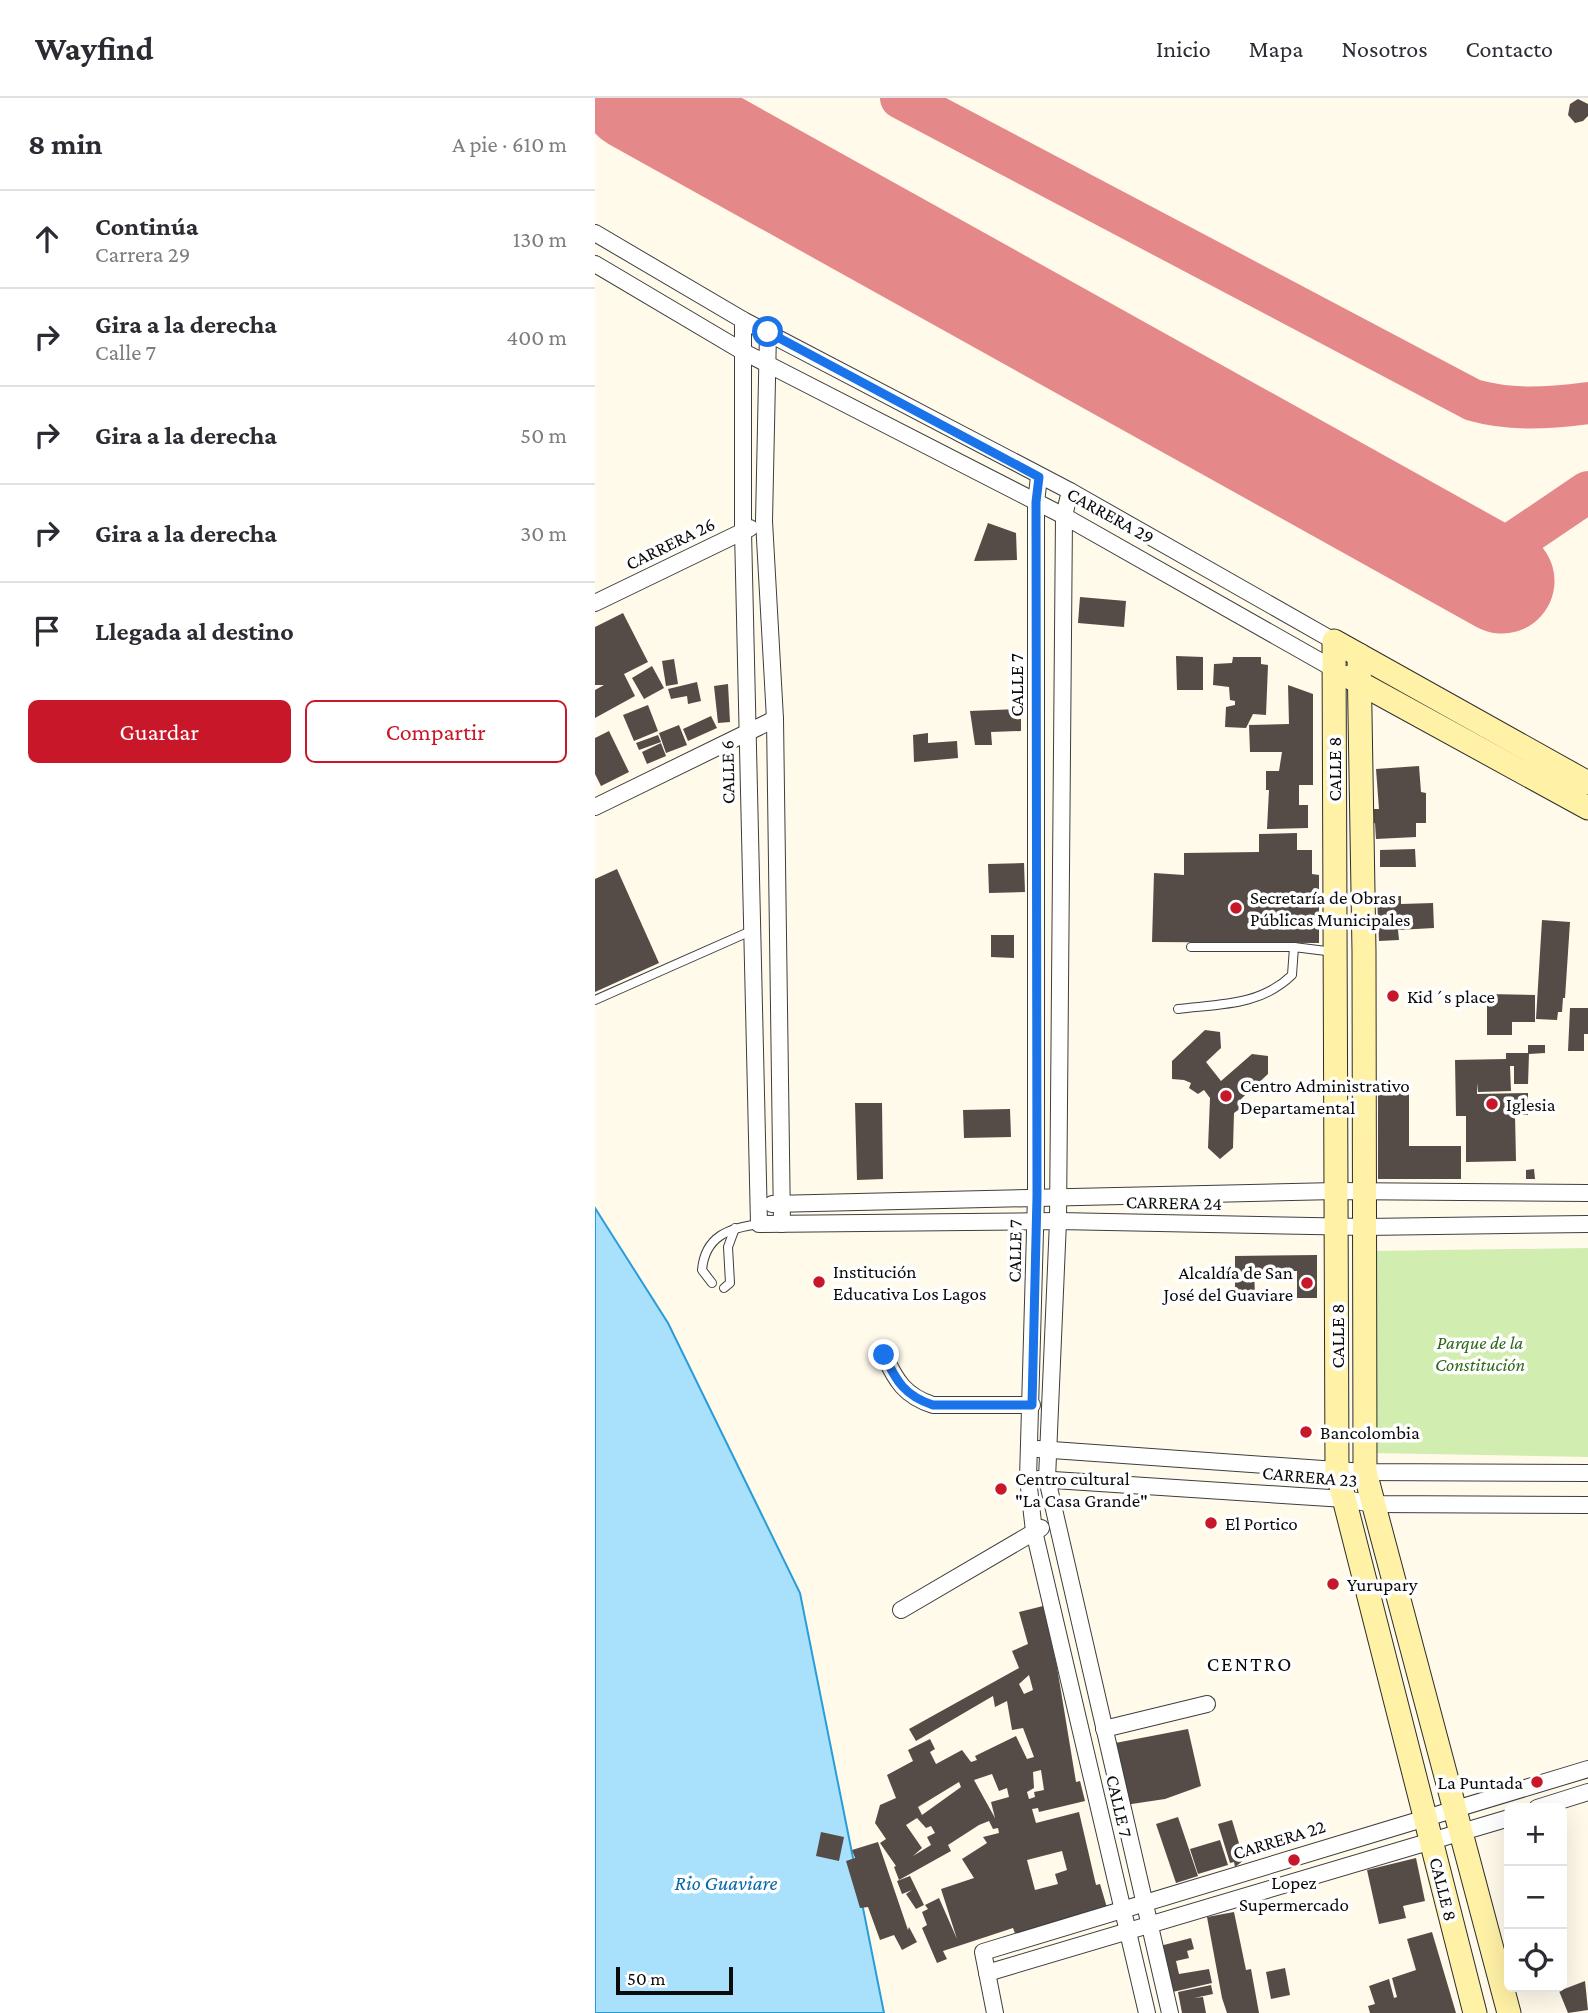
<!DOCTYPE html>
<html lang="es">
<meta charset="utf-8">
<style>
body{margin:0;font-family:"Crimson Pro",serif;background:#f7f7f7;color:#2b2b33}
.controls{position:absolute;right:21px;bottom:21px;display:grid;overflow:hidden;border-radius:10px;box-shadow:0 7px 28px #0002}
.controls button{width:63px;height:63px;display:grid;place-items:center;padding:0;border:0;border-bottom:2px solid #e1e1e2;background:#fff;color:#2b2b33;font:35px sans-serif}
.scale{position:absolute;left:21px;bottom:18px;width:117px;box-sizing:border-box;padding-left:7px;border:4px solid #0b0b0b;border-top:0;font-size:19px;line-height:24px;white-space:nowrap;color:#0b0b0b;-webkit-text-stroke:5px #fff;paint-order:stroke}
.stop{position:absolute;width:21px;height:21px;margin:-16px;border:5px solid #1a73e8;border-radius:50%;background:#fff}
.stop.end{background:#1a73e8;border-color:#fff;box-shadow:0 2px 7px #0008}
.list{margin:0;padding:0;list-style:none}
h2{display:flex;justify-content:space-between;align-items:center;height:91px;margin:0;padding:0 28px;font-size:30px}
h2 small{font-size:23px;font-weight:400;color:#7c7c81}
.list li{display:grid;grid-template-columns:46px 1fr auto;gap:21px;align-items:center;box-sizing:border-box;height:98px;padding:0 28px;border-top:2px solid #e1e1e2}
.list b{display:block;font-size:26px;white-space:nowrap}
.list p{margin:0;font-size:23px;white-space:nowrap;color:#7c7c81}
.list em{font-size:23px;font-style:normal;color:#7c7c81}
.actions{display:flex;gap:14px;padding:21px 28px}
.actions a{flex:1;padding:16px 0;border:2px solid #c81728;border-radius:10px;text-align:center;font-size:24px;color:#c81728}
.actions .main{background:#c81728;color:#fff}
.icon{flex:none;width:38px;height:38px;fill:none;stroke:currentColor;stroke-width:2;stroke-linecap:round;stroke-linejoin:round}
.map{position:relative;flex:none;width:993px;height:1915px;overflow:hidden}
header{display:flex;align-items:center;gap:42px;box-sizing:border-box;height:98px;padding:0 35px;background:#fff;border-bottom:2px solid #e1e1e2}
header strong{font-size:33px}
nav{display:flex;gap:38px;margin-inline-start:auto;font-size:24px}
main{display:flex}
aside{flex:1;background:#fff}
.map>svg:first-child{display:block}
.green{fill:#d2edb0}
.water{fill:#a9e1fc;stroke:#299cda;stroke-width:2}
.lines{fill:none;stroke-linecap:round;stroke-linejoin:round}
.taxiway{stroke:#e48889;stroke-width:42}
.runway{stroke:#e48889;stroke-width:105}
.building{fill:#554c47;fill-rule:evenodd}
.lane-casing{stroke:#3e3e3e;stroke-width:10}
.street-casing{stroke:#3e3e3e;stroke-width:18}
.secondary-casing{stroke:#2d2d2d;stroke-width:25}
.lane{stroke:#fff;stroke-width:8}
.street{stroke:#fff;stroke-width:16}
.secondary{stroke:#fff1a5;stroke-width:23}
.route{stroke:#1a73e8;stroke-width:9}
.poi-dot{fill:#c81728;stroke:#fff;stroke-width:2.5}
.labels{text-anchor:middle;stroke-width:7;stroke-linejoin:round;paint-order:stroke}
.street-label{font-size:19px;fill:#0b0b0b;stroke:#fff}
.poi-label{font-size:19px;fill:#0b0b0b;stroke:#fff;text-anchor:start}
.park-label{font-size:19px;font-style:italic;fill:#2b6817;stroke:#fff}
.neighbourhood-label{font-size:21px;letter-spacing:2px;fill:#0b0b0b;stroke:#fff}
.water-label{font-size:21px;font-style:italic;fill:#0a6aa8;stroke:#fff}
</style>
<header>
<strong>Wayfind</strong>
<nav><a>Inicio</a><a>Mapa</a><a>Nosotros</a><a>Contacto</a></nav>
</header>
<main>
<aside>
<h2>8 min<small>A pie · 610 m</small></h2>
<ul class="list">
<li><svg class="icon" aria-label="ahead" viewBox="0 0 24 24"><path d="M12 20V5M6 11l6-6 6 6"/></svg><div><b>Continúa</b><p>Carrera 29</p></div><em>130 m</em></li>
<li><svg class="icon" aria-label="right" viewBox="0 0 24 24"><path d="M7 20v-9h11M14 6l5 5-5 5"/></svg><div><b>Gira a la derecha</b><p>Calle 7</p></div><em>400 m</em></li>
<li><svg class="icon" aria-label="right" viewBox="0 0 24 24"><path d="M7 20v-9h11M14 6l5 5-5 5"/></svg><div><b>Gira a la derecha</b></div><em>50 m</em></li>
<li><svg class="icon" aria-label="right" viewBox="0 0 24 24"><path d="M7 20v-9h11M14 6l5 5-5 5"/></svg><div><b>Gira a la derecha</b></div><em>30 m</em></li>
<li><svg class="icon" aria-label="arrive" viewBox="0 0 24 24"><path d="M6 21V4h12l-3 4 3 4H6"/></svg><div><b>Llegada al destino</b></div></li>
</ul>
<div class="actions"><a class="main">Guardar</a><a>Compartir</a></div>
</aside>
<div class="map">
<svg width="993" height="1915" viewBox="0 0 993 1915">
<rect width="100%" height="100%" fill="#fffaea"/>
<!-- green -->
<polygon class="green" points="993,1150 993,1359 777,1355 780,1153"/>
<!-- water -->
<polygon class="water" points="0,1110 73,1225 205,1495 289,1915 0,1915"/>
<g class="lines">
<!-- taxiway -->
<g class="taxiway">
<path d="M 306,0 L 878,302 C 917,313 954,310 993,305"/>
<polyline points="882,469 993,394"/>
</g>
<!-- runway -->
<polyline class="runway" points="39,0 907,483"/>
</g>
<!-- building -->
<g class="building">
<polygon points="983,1 993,6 993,18 988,23 980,25 973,17 975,6"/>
<polygon points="393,425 421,435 422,462 379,463"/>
<polygon points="485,499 531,503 529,529 483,525"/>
<polygon points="28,515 53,564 29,576 40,598 0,620 0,592 9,587 0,587 0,529"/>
<polygon points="581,558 608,559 608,592 582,592"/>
<polygon points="638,559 666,559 666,566 673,567 671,617 658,616 651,630 630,629 631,609 640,607 640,603 635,602 634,589 618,587 619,566 637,565"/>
<polygon points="79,561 83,586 71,588 67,563"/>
<polygon points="57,568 69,590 49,601 37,580"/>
<polygon points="102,584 106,603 93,606 92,598 76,601 73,591"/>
<polygon points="133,586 135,624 123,625 119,588"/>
<polygon points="693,587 718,596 718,687 704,687 704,707 713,707 713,730 672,731 674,692 671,692 671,673 684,673 687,654 655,654 654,627 694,626"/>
<polygon points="53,607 63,633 39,643 28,617"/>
<polygon points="426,611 426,633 396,634 397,647 380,647 375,613"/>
<polygon points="116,618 122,630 93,643 88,631"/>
<polygon points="84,627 92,647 71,655 64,635"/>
<polygon points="14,633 34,674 6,688 0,676 0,640"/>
<polygon points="333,635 333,645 362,643 363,660 319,664 318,637"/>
<polygon points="63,637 66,644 44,652 41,645"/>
<polygon points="66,645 71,658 52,666 47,654"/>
<polygon points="824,668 826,694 831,695 831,725 821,725 821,739 781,741 780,725 775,726 774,711 784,711 781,671"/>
<polygon points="702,735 702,752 717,752 717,776 724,777 724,845 557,844 559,775 589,777 589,755 664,754 664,736"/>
<polygon points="820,751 821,769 785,769 785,752"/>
<polygon points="429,765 430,794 394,795 393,766"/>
<polygon points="22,771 64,865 0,894 0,781"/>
<polygon points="806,798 806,806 838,805 839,830 803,832 804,842 784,843 782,799"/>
<polygon points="947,822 975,824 970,900 968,900 967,914 963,914 962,922 941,921"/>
<polygon points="396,837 419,837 419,860 396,859"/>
<polygon points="892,896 940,897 940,924 917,924 917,937 892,937"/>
<polygon points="975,910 993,910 993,936 989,936 989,953 973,953"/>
<polygon points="610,932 625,934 626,950 611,964 626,983 657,956 673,958 673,976 646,1001 646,1010 639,1015 638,1050 625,1061 613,1050 615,1000 609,992 603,996 594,990 596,985 589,982 577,981 577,963"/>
<polygon points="933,947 950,947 950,955 934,956 933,986 919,986 919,968 915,968 916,993 883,994 882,985 882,996 933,995 933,1017 920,1017 921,1063 871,1064 871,1018 861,1018 860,962 911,961 911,955 933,955"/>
<polygon points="783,993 814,993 814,1048 866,1048 866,1081 783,1081"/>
<polygon points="260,1005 287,1005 288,1081 262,1082"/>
<polygon points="415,1011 416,1039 369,1040 368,1012"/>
<polygon points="939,1071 940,1081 931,1081 931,1072"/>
<polygon points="722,1157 722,1200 702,1200 702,1173 659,1173 660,1197 640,1198 640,1158"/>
<path d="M 448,1508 L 462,1569 L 481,1684 L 485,1683 L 490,1703 L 444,1714 L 443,1710 L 437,1711 L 441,1725 L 484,1714 L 501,1787 L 505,1786 L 513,1813 L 421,1838 L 418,1830 L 348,1853 L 352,1861 L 342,1865 L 327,1830 L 332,1827 L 327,1814 L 333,1811 L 330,1807 L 344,1800 L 362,1841 L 346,1791 L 379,1780 L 367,1761 L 392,1745 L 388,1739 L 404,1735 L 403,1730 L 398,1731 L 394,1723 L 384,1727 L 353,1747 L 356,1753 L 304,1782 L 299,1769 L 301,1768 L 285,1745 L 291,1741 L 280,1725 L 285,1707 L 301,1700 L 292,1677 L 318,1663 L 313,1652 L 335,1641 L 340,1651 L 335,1654 L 341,1666 L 367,1652 L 376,1664 L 382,1662 L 380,1658 L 421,1638 L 432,1661 L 439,1659 L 428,1630 L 417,1632 L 412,1603 L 400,1609 L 398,1598 L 321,1643 L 314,1631 L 424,1570 L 417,1553 L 433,1546 L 424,1514 ZM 434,1577 L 438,1592 L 429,1596 L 424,1586 ZM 446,1672 L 449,1692 L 439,1694 L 440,1699 L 434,1701 L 432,1694 L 439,1690 L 438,1674 ZM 397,1676 L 404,1693 L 412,1690 L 414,1699 L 396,1704 L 400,1720 L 379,1682 ZM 364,1684 L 366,1689 L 327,1717 L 323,1709 ZM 322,1720 L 331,1730 L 336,1728 L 340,1735 L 332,1739 L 336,1747 L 318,1758 L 327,1750 L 311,1727 ZM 467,1753 L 472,1772 L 460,1776 L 463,1786 L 440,1792 L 432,1762 Z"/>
<polygon points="593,1631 606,1688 570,1701 530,1707 515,1646"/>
<polygon points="583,1719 603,1778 581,1785 561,1726"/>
<polygon points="637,1722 649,1762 640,1769 639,1764 635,1765 623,1726"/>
<polygon points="226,1734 249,1739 244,1763 221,1758"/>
<polygon points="625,1742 633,1767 603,1776 595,1751"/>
<polygon points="283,1744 313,1832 314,1829 322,1844 307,1852 299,1837 285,1842 273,1809 265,1810 251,1763 260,1760 257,1752"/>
<polygon points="821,1760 830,1803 808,1808 811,1820 784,1826 772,1772"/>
<polygon points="315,1778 329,1807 321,1811 311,1796 317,1792 307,1796 302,1783"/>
<polygon points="639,1814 651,1872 656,1871 664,1915 632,1915 627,1900 612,1819"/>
<polygon points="837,1834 861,1915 775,1915 773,1908 780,1906 774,1888 794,1881 799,1900 802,1899 797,1880 821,1872 812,1841"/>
<polygon points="596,1840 599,1851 592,1853 594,1860 581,1863 584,1876 614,1871 617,1885 573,1895 561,1849"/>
<polygon points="690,1870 695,1897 676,1901 671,1874"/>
<polygon points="990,1883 993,1912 973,1915 964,1893"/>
<polygon points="616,1887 618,1896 599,1900 608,1899 611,1915 587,1915 583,1894"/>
</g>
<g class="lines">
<!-- lane casing -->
<g class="lane-casing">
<g id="lane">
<polyline points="596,849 699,849"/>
<polyline points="0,902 156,833"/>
<path d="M 583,911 C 625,906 665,908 697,877 L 699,849 L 739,854"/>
<path d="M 117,1185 L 107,1172 C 110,1138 134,1130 164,1126"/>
<polyline points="129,1190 135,1185 133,1149 140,1130"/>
</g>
</g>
<!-- street casing -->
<g class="street-casing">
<g id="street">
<polyline points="0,135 148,222 475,393 739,543"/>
<polyline points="0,166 147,253 469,418 739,571"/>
<polyline points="148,222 148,433 164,1126 463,1123 770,1129 993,1126"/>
<polyline points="173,234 169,423 180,621 187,1126"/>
<polyline points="444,379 441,404 441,1098 433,1381 439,1433 552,1915"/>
<polyline points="475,393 469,418 463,1123 452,1381 575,1915"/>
<polyline points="0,505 155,430"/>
<polyline points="0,709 180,621"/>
<polyline points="177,1106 741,1093 993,1095"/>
<path d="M 289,1257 C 301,1283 310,1298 338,1307 L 437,1307"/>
<polyline points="443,1351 770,1374 993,1375"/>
<polyline points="443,1381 750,1401 778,1406 993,1407"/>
<polyline points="306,1512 446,1430"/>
<polyline points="509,1631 612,1606"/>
<polyline points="942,1710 993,1694"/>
<polyline points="392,1875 914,1720"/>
<polyline points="400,1915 388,1854 993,1671"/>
</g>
</g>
<!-- secondary casing -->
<g class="secondary-casing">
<g id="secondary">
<polyline points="764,557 769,853 770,1374 914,1915"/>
<polyline points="754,579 993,710"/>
<polyline points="880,1915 742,1373 739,543 993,685"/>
</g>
</g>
<!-- lane -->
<use href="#lane" class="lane"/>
<!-- street -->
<use href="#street" class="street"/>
<!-- secondary -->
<use href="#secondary" class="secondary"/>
</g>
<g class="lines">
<!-- route -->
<path class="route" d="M 173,234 L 444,379 L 441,404 L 442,1098 L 437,1307 L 338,1307 C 310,1298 301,1283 289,1257"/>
</g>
<!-- markers -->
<g class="poi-dot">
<circle cx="641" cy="810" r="7"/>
<circle cx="798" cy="898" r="7"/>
<circle cx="631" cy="998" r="7"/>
<circle cx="897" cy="1006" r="7"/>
<circle cx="224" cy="1184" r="7"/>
<circle cx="712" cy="1185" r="7"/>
<circle cx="711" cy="1334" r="7"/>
<circle cx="406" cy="1391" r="7"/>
<circle cx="616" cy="1425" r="7"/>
<circle cx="738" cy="1486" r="7"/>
<circle cx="942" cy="1684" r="7"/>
<circle cx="699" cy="1762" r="7"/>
</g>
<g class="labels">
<!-- street labels -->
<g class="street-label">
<text transform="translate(516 417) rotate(29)" y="7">CARRERA 29</text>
<text transform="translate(75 445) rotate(-26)" y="7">CARRERA 26</text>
<text transform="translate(421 587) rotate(-90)" y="7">CALLE 7</text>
<text transform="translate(739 671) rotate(-90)" y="7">CALLE 8</text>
<text transform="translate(132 674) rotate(-91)" y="7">CALLE 6</text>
<text transform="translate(579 1104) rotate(1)" y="7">CARRERA 24</text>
<text transform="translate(419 1153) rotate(-89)" y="7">CALLE 7</text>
<text transform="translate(742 1238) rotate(-90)" y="7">CALLE 8</text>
<text transform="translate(715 1378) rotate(5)" y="7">CARRERA 23</text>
<text transform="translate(525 1708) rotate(77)" y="7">CALLE 7</text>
<text transform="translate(684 1741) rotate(-17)" y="7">CARRERA 22</text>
<text transform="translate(849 1791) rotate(76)" y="7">CALLE 8</text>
</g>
<!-- poi labels -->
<g class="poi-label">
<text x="655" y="806">Secretaría de Obras<tspan x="655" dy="22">Públicas Municipales</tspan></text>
<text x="812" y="905">Kid´s place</text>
<text x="645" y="994">Centro Administrativo<tspan x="645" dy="22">Departamental</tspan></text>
<text x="911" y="1013">Iglesia</text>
<text x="238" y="1180">Institución<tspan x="238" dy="22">Educativa Los Lagos</tspan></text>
<text x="698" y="1181" text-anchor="end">Alcaldía de San<tspan x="698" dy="22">José del Guaviare</tspan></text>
<text x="725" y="1341">Bancolombia</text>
<text x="420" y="1387">Centro cultural<tspan x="420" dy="22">"La Casa Grande"</tspan></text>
<text x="630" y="1432">El Portico</text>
<text x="752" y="1493">Yurupary</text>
<text x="928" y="1691" text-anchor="end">La Puntada</text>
<text x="699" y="1791" text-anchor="middle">Lopez<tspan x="699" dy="22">Supermercado</tspan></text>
</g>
<!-- park labels -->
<g class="park-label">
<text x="885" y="1251">Parque de la<tspan x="885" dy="22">Constitución</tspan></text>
</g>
<!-- neighbourhood labels -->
<g class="neighbourhood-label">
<text x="655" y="1573">CENTRO</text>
</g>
<!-- water labels -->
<g class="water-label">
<text x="131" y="1792">Rio Guaviare</text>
</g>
</g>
</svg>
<div class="controls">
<button>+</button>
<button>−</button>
<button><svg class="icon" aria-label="locate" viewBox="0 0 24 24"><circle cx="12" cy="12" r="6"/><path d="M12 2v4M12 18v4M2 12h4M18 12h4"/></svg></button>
</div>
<div class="scale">50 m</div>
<div class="stop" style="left:173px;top:234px"></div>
<div class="stop end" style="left:289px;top:1257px"></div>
</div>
</main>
